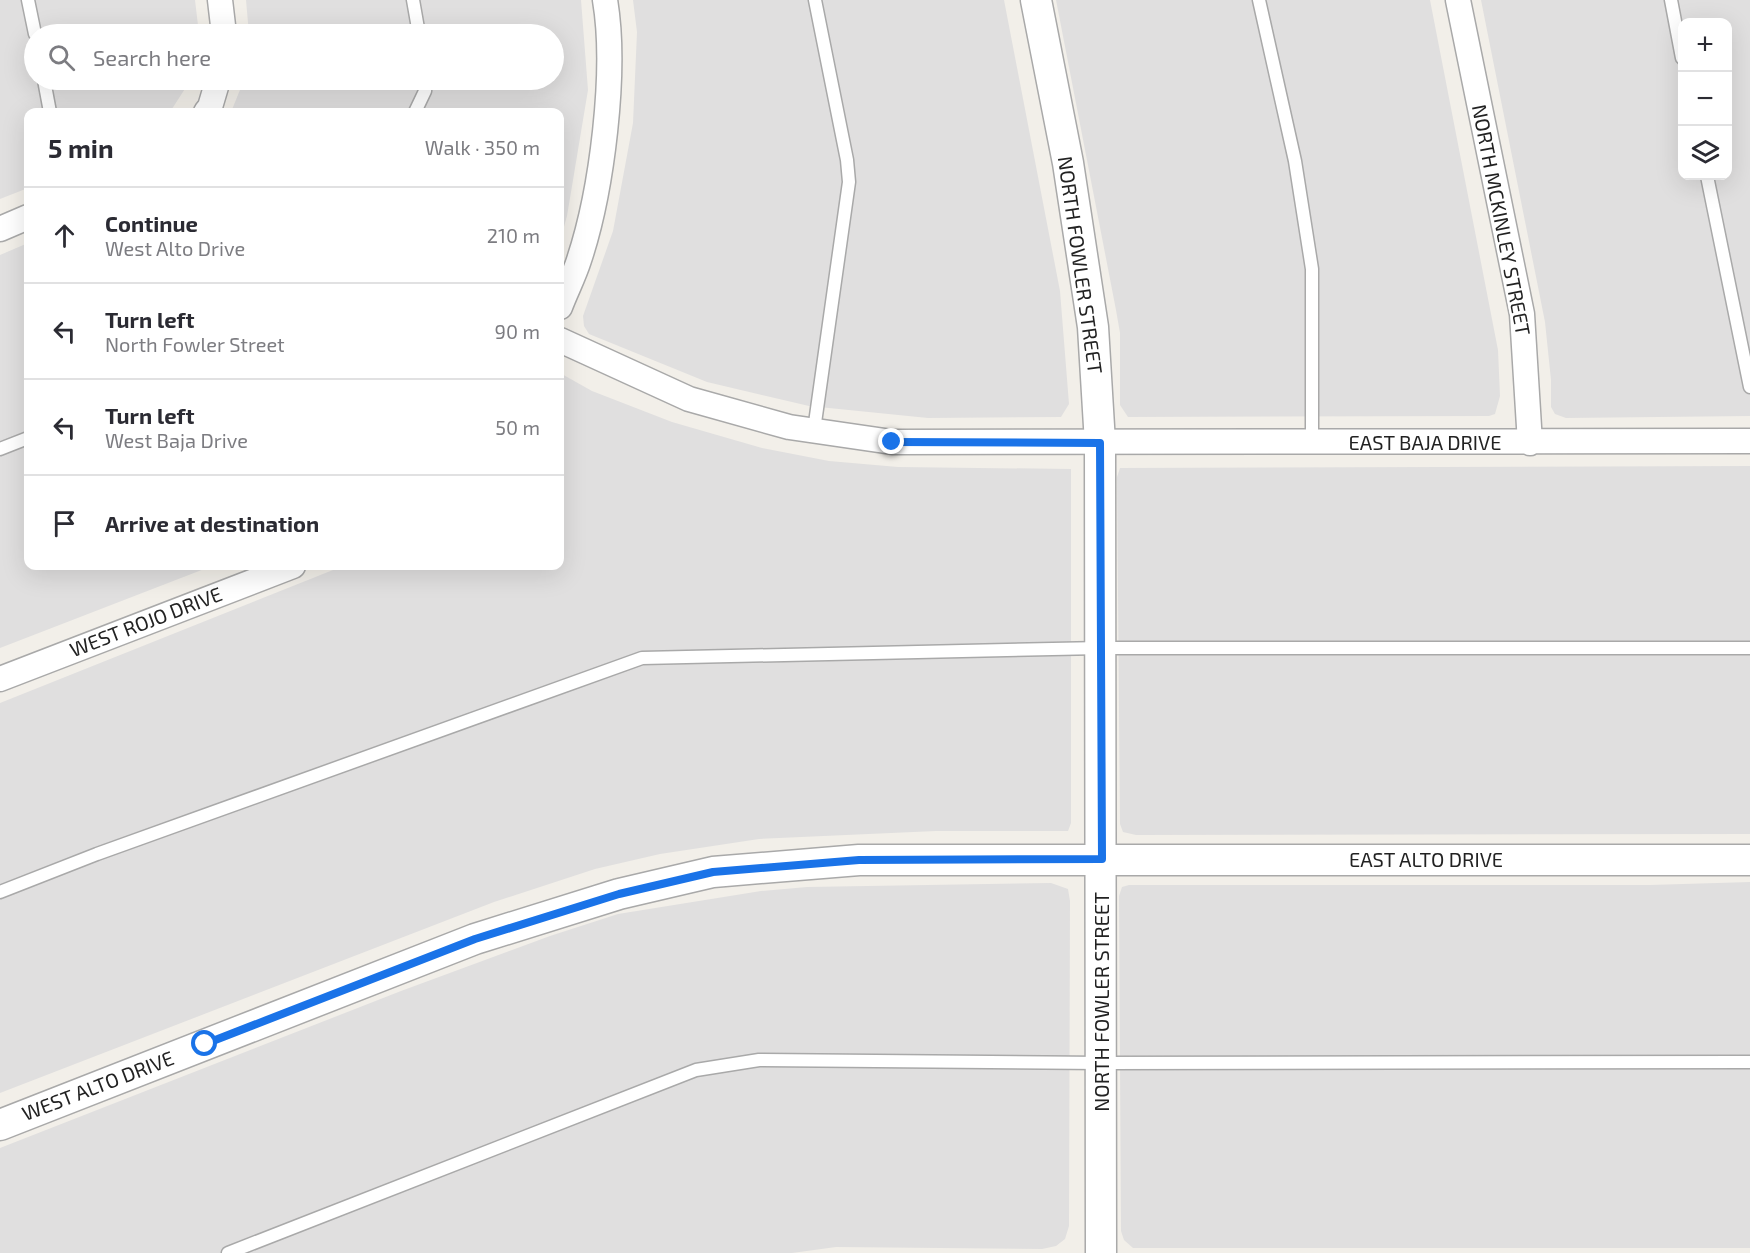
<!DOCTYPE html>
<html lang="en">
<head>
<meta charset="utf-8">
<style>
	:root { --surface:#fff; --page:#f7f7f7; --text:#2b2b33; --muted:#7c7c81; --line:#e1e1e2 }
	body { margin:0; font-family:"Exo 2",sans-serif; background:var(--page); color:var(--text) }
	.controls { position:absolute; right:18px; top:18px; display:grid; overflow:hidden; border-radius:12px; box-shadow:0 6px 24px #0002 }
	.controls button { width:54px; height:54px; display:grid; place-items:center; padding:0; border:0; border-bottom:2px solid var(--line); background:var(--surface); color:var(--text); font:30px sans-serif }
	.stop { position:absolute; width:18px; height:18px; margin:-14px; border:4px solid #1a73e8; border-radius:50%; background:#fff }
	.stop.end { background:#1a73e8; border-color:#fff; box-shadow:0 2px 6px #0008 }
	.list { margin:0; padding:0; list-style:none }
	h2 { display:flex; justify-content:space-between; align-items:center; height:78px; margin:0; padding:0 24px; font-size:26px }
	h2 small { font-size:20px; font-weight:400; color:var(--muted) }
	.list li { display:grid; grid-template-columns:39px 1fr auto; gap:18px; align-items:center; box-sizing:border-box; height:96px; padding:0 24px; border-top:2px solid var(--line) }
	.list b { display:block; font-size:22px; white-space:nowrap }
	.list p { margin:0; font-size:20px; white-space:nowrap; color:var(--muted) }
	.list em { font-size:20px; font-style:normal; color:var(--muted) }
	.icon { flex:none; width:33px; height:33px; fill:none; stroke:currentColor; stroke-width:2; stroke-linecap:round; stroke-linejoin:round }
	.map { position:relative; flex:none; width:1750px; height:1253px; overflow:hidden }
	.search { position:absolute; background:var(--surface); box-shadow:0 6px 24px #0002; left:24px; top:24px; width:540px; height:66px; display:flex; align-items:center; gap:15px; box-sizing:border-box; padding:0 21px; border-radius:33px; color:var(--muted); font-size:22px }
	.panel { position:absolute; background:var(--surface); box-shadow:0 6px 24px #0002; left:24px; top:108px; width:540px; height:462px; border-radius:12px }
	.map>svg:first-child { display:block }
</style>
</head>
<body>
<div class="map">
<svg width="1750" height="1253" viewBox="0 0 1750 1253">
	<rect width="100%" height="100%" fill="#f2efe9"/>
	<path fill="#e0dfdf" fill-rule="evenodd" d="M0,0h195l4,34h-165v46l156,1 -20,31h-142v76l-28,11z
		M246,0h335l7,90 -21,126 -7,25v-129h-329l13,-32h310v-46h-305z
		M633,0h371l56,291 9,113 -8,13 -133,1 -119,-12 -102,-24 -118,-48 -5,-8 -1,-10 30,-85 20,-108 4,-91z
		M1056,0h374l68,350 2,46 -5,18 -6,2 -361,1 -8,-12v-72l-4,-23z
		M1481,0h269v416l-184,2 -11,-4 -4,-7v-27l-6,-58zM1682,22h46v154h-46z
		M28,243v323h184l-212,82v-393z
		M560,373l32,18 80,31 90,26 67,13 69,6 173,2v354l-3,8h-132l-177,8 -99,15 -65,15 -101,33 -494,191v-390l343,-137h217z
		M1750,466v368l-614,1 -13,-3 -3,-8 -3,-347 3,-9z
		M1750,882v366h-617l-9,-8 -3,-9 -2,-335 3,-9 7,-2h521z
		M1051,883l17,6 2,12 -1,325 -4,13 -9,7 -14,3 -206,-2 -44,6h-792v-105l401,-157 149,-55 68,-22 143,-23 46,-4z"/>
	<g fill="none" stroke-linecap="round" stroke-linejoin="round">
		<defs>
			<path id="service" d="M28,0l7,34
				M413,0l6,34
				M1259,0l36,161 17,108v174
				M1671,0l11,58
				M44,80l6,32
				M415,112l10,-21 1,-11
				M1707,176l43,211
				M814,430l35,-248 -2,-22 -32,-160
				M0,449l28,-11
				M0,892l97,-38 545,-196 459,-10h649
				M228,1253l468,-183 63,-10 342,3 649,-1"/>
			<path id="minor" d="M220,0l4,34
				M1458,0l64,314 8,129
				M206,112l4,-5 8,-27
				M0,229l28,-12
				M560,307c6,-16 14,-31 19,-47 23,-69 38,-189 26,-260
				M560,340l129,59 100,28 103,15 858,-1
				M0,679l293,-113"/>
			<path id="tertiary" d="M1036,0l32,163 25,164 7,116 1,810
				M0,1125l475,-186 144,-45 94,-22 146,-12h891"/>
		</defs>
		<use href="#service" stroke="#a9a9a9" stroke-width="15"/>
		<use href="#minor" stroke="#a9a9a9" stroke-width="27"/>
		<use href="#tertiary" stroke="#a9a9a9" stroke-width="33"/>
		<use href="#service" stroke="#fff" stroke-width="12"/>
		<use href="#minor" stroke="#fff" stroke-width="24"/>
		<use href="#tertiary" stroke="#fff" stroke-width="30"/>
	</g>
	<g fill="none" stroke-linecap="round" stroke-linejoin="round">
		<path stroke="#1a73e8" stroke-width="8" d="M205,1044l270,-105 144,-45 94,-22 146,-12 243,-1 -2,-416 -208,-1"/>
	</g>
	<g text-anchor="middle" stroke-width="4.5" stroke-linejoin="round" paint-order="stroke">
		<g font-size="20" fill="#222" stroke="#fff">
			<text transform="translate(1501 220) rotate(79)" y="7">NORTH MCKINLEY STREET</text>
			<text transform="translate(1080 265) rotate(82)" y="7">NORTH FOWLER STREET</text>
			<text x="1425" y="450">EAST BAJA DRIVE</text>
			<text transform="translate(146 622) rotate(-21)" y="7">WEST ROJO DRIVE</text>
			<text x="1426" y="867">EAST ALTO DRIVE</text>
			<text transform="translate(1102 1002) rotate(-90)" y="7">NORTH FOWLER STREET</text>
			<text transform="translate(98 1086) rotate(-21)" y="7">WEST ALTO DRIVE</text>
		</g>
	</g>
</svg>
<div class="controls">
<button>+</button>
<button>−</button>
<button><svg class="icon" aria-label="layers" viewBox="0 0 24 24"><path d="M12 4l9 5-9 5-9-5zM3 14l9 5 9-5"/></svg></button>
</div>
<div class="stop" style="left:205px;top:1044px"></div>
<div class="stop end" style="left:892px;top:442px"></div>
<div class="search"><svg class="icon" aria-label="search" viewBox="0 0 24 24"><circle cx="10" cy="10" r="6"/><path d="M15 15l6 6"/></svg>Search here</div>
<section class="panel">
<h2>5 min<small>Walk · 350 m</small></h2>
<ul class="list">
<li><svg class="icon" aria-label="ahead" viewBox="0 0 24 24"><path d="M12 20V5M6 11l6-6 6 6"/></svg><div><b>Continue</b><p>West Alto Drive</p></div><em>210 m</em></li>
<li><svg class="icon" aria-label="left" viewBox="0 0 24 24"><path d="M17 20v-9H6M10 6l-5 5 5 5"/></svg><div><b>Turn left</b><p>North Fowler Street</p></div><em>90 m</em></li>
<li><svg class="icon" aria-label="left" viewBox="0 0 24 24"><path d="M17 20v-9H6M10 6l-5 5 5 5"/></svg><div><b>Turn left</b><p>West Baja Drive</p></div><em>50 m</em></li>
<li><svg class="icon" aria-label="arrive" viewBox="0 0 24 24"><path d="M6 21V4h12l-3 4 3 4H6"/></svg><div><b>Arrive at destination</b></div></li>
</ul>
</section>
</div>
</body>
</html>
